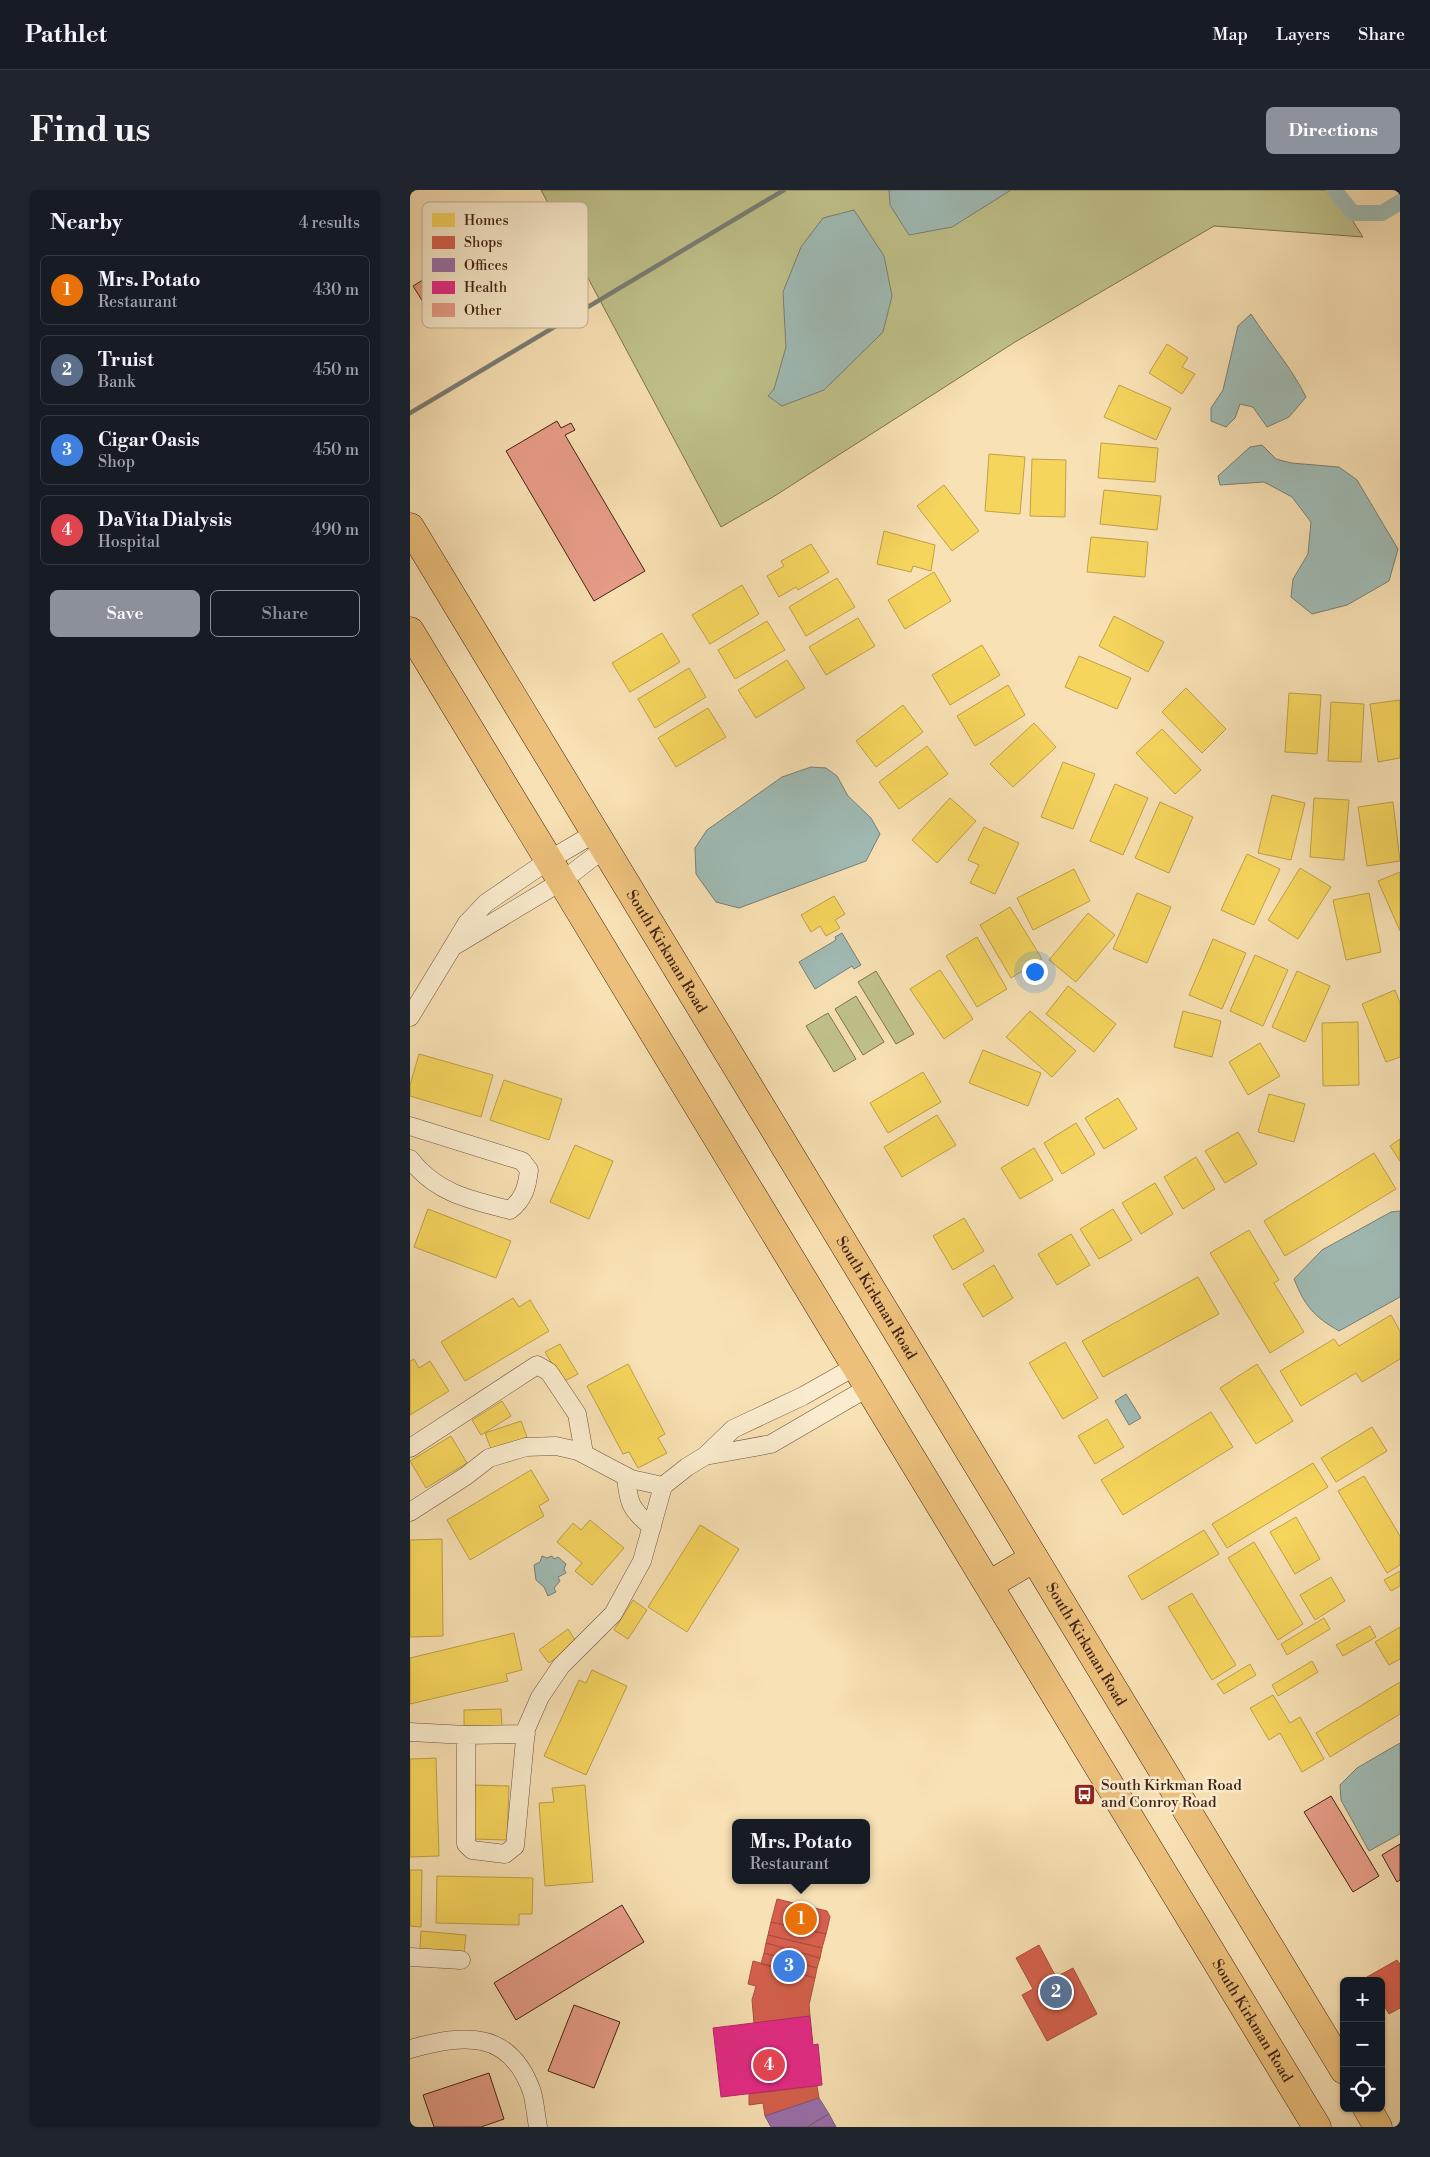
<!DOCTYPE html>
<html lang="en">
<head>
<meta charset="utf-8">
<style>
	:root { --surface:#171b24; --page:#20242c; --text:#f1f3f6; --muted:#9ea1a6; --line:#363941; --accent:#8c9099 }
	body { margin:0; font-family:"Libre Bodoni",serif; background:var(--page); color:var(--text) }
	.controls { position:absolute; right:15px; bottom:15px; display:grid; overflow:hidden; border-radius:8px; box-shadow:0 1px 4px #0004 }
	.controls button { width:45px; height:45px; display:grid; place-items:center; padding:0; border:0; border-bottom:1px solid var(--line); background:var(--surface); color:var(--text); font:25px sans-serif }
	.you { position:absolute; left:624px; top:781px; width:18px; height:18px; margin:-12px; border:4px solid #fff; border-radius:50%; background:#1a73e8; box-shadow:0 0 0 8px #1a73e833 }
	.badge { display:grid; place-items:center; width:32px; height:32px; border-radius:50%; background:var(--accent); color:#fff; font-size:16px; font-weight:700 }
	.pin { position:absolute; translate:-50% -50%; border:2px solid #fff; box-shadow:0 1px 5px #0006 }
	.popup { position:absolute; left:322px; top:1629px; width:138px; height:65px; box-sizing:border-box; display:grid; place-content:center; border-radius:8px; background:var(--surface); filter:drop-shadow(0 1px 4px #0005); font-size:16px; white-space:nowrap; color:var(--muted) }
	.popup b { font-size:19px; color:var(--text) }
	.popup::after { content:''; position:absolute; left:50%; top:100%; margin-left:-10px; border:10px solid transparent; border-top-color:var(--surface) }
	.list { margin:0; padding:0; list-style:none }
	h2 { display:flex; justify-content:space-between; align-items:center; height:65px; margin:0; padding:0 20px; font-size:21px }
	h2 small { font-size:16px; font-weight:400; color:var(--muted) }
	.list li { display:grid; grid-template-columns:32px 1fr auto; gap:15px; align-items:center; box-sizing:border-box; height:70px; margin:0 10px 10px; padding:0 10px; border:1px solid var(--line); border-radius:8px }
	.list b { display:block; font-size:19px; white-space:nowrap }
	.list p { margin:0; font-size:16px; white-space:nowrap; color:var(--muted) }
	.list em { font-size:16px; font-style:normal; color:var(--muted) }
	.actions { display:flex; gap:10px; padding:15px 20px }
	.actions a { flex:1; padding:11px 0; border:1px solid var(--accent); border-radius:8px; text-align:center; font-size:18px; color:var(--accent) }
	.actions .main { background:var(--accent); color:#fff }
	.icon { flex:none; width:28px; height:28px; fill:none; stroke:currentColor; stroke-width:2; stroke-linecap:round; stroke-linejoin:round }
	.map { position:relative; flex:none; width:990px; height:1937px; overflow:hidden; border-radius:8px }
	header { display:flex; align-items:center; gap:30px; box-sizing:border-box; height:70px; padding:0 25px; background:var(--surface); border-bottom:1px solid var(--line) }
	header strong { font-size:24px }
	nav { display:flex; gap:28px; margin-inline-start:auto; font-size:18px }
	.intro { display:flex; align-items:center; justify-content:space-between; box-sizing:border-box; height:120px; padding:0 30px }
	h1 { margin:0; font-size:35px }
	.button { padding:12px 22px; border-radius:8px; background:var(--accent); color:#fff; font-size:18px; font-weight:700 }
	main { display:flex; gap:30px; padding:0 30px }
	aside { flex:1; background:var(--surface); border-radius:8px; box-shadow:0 1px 4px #0004 }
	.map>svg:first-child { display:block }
</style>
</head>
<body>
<header>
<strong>Pathlet</strong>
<nav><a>Map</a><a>Layers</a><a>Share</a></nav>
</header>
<div class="intro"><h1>Find us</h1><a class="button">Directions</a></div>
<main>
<aside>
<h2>Nearby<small>4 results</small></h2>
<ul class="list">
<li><span class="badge" style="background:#e8710a">1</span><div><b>Mrs. Potato</b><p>Restaurant</p></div><em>430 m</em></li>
<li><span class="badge" style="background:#5c6f8a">2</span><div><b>Truist</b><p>Bank</p></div><em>450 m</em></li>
<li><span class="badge" style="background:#3f7fe0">3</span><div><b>Cigar Oasis</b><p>Shop</p></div><em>450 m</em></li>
<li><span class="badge" style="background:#e0444e">4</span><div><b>DaVita Dialysis</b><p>Hospital</p></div><em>490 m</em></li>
</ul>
<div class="actions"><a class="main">Save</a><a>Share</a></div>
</aside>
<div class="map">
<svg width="990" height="1937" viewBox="0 0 990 1937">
	<rect width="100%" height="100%" fill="#f8e1b4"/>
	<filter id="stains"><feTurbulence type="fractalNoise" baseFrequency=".004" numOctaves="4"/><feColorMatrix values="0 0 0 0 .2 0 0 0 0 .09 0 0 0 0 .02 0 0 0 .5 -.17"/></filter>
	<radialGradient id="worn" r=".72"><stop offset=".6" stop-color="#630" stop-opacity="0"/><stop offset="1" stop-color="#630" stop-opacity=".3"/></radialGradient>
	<path fill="#c0c28b" stroke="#817251" d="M131,0h792l30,47 -149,-11 -199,116 -242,155 -52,30z
		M466,781l38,63 -18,10 -38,-62z
		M446,806l28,46 -21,13 -28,-46z
		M418,823l28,46 -22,13 -28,-46z"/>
	<path fill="#a0bcb6" stroke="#7a7f76" d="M479,0h122l-59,37 -43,8 -19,-30z
		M444,20l30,46 8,40 -9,36 -59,58 -42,16 -14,-10 6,-7 12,-42 -3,-55 18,-45 22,-29z
		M841,124c18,28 40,53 55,83l-17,20 -22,10 -14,-20 -13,-3 -5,14 -9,9 -15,-6v-13l12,-18 15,-64z
		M852,255l14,14 15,4 48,4 18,13 41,69 -9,32 -42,24 -35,9 -21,-17 2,-18 15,-25 3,-32 -19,-25 -28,-15 -44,3 -2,-9 32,-29z
		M401,577l15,1 11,8 11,20 23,22 9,16 -14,27 -127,47 -23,-6 -20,-28 -1,-26 12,-18 75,-53z
		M432,743l19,32 -7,4 -2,-3 -37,23 -16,-27 37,-22 -1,-3z
		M990,1021v86l-61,34c-26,-15 -34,-25 -45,-52l28,-29 69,-38z
		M716,1204l15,24 -12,7 -14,-24z
		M132,1366l5,2 5,-2 2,3 4,-2 8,7 -2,5 2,4 -8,4 2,4 -6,7 2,4 -8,4 -4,-9 -8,-7 -2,-15 6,-3z
		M990,1553v91l-31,17 -28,-51 -1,-15 17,-17z"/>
	<path fill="#f6d55c" stroke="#c0a047" d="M757,154l21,14 -6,9 13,7 -13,20 -33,-21z
		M709,195l52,23 -15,32 -52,-23z
		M691,253l57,5 -3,34 -57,-4z
		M579,264l36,3 -5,57 -35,-3z
		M622,269l34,1 -1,57 -35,-1z
		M534,295l35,46 -27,20 -35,-45z
		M694,300l57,6 -4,34 -57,-6z
		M474,341l51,14 -4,26 -18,-5 -2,6 -34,-8z
		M681,347l57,5 -3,35 -58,-5z
		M401,354l18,28 -31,18 -2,-3 -17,10 -12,-21 17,-10 -3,-5z
		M524,382l17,29 -46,28 -17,-29z
		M427,388l18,29 -49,29 -17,-29z
		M332,395l17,29 -49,30 -18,-29z
		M704,426l50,26 -16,30 -49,-26z
		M448,428l17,28 -49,29 -17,-28z
		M357,431l18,29 -50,29 -17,-29z
		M252,443l18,29 -50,30 -18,-29z
		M572,455l18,30 -50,30 -18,-30z
		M669,466l52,22 -14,31 -52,-22z
		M377,470l18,28 -49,30 -18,-28z
		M279,478l17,29 -51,31 -17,-29z
		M598,495l17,30 -50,31 -18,-30z
		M776,498l40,41 -24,24 -40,-41z
		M879,503l32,2 -4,59 -32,-2z
		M990,510v58l-22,4 -8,-58z
		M921,512l33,2 -3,58 -33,-1z
		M493,515l20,27 -47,35 -20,-26z
		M298,518l18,29 -50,30 -18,-29z
		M624,533l22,24 -43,40 -23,-23z
		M752,539l39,41 -26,24 -39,-41z
		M517,556l21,28 -49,35 -20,-27z
		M653,572l32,12 -22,55 -32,-12z
		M705,594l33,14 -25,57 -33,-14z
		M862,605l33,8 -14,57 -33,-7z
		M540,608l26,23 -39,42 -25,-23z
		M904,608l35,2 -5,60 -34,-3z
		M750,612l33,15 -24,56 -34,-15z
		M983,612l7,59 -33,5 -9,-59z
		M574,637l35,16 -24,51 -25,-11 9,-18 -11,-5z
		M837,664l33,15 -26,56 -33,-15z
		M890,678l31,19 -33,52 -30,-19z
		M664,679l16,32 -57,29 -16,-32z
		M990,682v59l-22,-50z
		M727,703l34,14 -24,56 -34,-14z
		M959,703l12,59 -35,8 -13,-60z
		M424,706l11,18 -10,6 5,8 -14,8 -6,-10 -9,6 -10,-17z
		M600,717l32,52 -31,19 -31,-53z
		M678,723l27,22 -39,47 -27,-22z
		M567,747l30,52 -30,18 -31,-51z
		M803,749l33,14 -24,56 -33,-14z
		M845,765l33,15 -25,56 -33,-15z
		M530,780l33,49 -29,20 -34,-50z
		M887,781l33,15 -25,56 -33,-15z
		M658,796l48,38 -22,28 -48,-38z
		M985,800l5,13v54l-14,5 -24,-58z
		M620,821l46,40 -24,26 -46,-40z
		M773,821l38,10 -9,36 -38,-10z
		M948,832l1,63 -36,1 -1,-63z
		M850,853l20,33 -32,19 -19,-33z
		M573,860l58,23 -13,33 -59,-23z
		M9,864l74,21 -12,42 -71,-21v-11z
		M513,882l18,30 -53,31 -18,-30z
		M94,890l58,19 -13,41 -59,-20z
		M859,904l36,10 -11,38 -36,-10z
		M708,908l19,31 -33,20 -19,-31z
		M527,925l19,30 -54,32 -18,-30z
		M666,933l19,31 -33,20 -18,-31z
		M828,942l19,32 -32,19 -20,-32z
		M990,949v22l-10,-15z
		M165,955l38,16 -24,58 -39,-17z
		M624,958l19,32 -33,19 -19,-31z
		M964,963l22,36 -111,67 -21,-35z
		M786,967l19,32 -32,20 -19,-32z
		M745,993l18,31 -32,20 -19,-31z
		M18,1019l83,32 -15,37 -82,-31z
		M703,1019l19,31 -33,19 -19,-30z
		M554,1028l20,33 -31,19 -20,-34z
		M839,1040l30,50 -5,3 30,49 -34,21 -60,-100z
		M661,1044l19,31 -33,20 -19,-31z
		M584,1075l19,33 -30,19 -20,-33z
		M788,1087l21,37 -116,63 -21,-36z
		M103,1108l6,9 11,-7 19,31 -84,50 -24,-39z
		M981,1125l9,16v28l-38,23 -6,-9 -55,33 -21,-35 54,-32 5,7z
		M655,1152l33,56 -35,21 -34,-56z
		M150,1154l18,30 -15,8 -18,-30z
		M4,1169l5,9 11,-7 19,30 -39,24v-54z
		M218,1174l37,70 -7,4 9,15 -29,15 -9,-16 -6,2 -36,-68z
		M847,1174l36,57 -37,23 -36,-56z
		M92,1211l9,15 -30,19 -9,-15z
		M801,1222l22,35 -110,68 -22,-35z
		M697,1229l17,28 -29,17 -17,-28z
		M111,1231l6,16 -36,12 -6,-16z
		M962,1237l15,24 -51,31 -15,-24z
		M41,1246l16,27 -41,25 -16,-27z
		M903,1273l15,24 -101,61 -15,-24z
		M121,1280l18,30 -10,6 5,10 -74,44 -23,-40z
		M954,1286l36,60v29l-13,8 -49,-82z
		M886,1327l24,42 -25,15 -25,-42z
		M180,1330l34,28 -32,37 -17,-14 7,-8 -25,-21 16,-19 8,7z
		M290,1335l39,24 -52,83 -39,-25z
		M794,1340l15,24 -77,46 -14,-24z
		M32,1349l1,97 -33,1v-97z
		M844,1352l49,82 -25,16 -50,-82z
		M990,1381v15l-9,5 -7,-11z
		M921,1387l14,24 -30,19 -15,-25z
		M782,1403l44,72 -24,15 -44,-73z
		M223,1410l14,10 -19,29 -14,-9z
		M914,1428l6,11 -43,26 -6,-11z
		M960,1436l6,11 -33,19 -7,-11z
		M990,1437v32l-11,6 -14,-23z
		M158,1439l9,14 -28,20 -10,-13z
		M104,1443l8,37 -16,4 2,7 -98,23v-46z
		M902,1471l6,11 -40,24 -6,-11z
		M840,1474l6,11 -32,19 -7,-10z
		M182,1480l35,16 -41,89 -42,-19 35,-76 7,3z
		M990,1492v32l-70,43 -14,-24z
		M863,1505l17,28 10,-6 24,42 -22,13 -22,-39 -11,7 -19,-32z
		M91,1519l1,17h-38v-16z
		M26,1568l3,98 -29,1v-98z
		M65,1595l34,1 -2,54 -34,-1z
		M175,1595l8,97 -48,4 -6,-83 15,-1 -2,-14z
		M0,1680h12l-1,57 -11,-1z
		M27,1686l96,2 -1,36h-13v11l-83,-2z
		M11,1741l45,4 -2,18 -44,-4z"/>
	<path fill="#d6604d" stroke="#aa4e3d" d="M367,1709l50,12 3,6 -4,17 -55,-12z
		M361,1732l55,12 -4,14 -54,-13z
		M358,1745l54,13 -2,10 -54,-15z
		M356,1753l54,15 -3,10 -53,-15z
		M629,1755l17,32 17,-9 24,46 -50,27 -25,-46 11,-6 -17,-31z
		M354,1763l53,15 -2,10 -54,-14z
		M987,1770l3,4v44l-11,6 -8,-14v-19h-12l-2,-4z
		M343,1771l62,17 -6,27 1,11 -56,7 -2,-23 4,-14 -8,-2z
		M407,1896l2,12 -54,18 -2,-13 -14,2v-11z"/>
	<path fill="#9970ab" stroke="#7f597f" d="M409,1908l10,16 -22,13h-36l-6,-11z
		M419,1924l7,13h-29z"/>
	<path fill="#e7298a" stroke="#b62768" d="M400,1826l3,29 5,-1 4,41 -101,12 -8,-69z"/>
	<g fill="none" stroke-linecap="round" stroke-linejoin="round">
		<path stroke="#7a7f76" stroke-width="4.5" d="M0,223l374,-223"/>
		<path stroke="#a0bcb6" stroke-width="16" d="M924,0l19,23h29l18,-11"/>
	</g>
	<path fill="#e99e8a" stroke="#422317" d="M91,42l15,24 -74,45 5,8 -14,9 -20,-32z
		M147,231l4,7 10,-5 4,7 -10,5 80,136 -51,30 -88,-150z
		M921,1606l48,80 -26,16 -49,-80z
		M990,1654v36l-3,2 -15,-27z
		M212,1715l22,37 -128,78 -22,-37z
		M164,1815l46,17 -26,66 -46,-17z
		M79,1883l15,46 -23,8h-47l-11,-32z"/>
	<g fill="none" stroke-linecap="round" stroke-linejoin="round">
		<defs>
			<path id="street" d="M44,756l108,-65 43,-33
				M0,827l57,-94 19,-20 63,-43 46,-27
				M0,936l112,35 7,9c-2,17 -5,29 -19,40 -40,-10 -74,-17 -100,-51
				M0,1258l127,-83 12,7 28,42 7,39
				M295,1266l66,-12 98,-57
				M216,1286c2,27 5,34 26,51
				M0,1322l56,-36 23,-18 37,-11 30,-1 22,5 53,28 32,7
				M0,1542l56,3 60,-1
				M56,1545v109l6,6 33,4 10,-8 11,-117 14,-32 21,-31 52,-52 29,-53 21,-75 24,-19 18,-11 28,-27 70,-33 53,-30
				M0,1767l51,3
				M0,1859c54,-15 100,-20 122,43 3,11 4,24 6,35"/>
			<g id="primary">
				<path id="s1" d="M0,337l934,1543"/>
				<path id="s2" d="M0,441l907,1496"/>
				<path d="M579,1395l45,-27"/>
				<path d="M957,1918l11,19"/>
			</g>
		</defs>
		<use href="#street" stroke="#70523e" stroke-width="19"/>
		<use href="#primary" stroke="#422317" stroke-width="29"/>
		<use href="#street" stroke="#faecce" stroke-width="18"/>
		<use href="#primary" stroke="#ecc07a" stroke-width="28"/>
	</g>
	<defs>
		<symbol id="bus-square" viewBox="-11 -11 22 22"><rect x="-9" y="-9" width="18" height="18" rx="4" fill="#8f2418" stroke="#faecce"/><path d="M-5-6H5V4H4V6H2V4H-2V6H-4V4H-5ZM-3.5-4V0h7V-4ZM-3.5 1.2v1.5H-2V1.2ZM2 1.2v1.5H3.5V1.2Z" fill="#fff"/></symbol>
	</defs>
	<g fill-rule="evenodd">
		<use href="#bus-square" x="662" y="1592" width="25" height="25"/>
	</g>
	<g text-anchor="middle" stroke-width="5" stroke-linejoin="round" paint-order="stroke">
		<g font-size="15" fill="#422317" stroke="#faecce">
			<text dy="5" stroke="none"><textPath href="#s1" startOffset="496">South Kirkman Road</textPath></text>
			<text dy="5" stroke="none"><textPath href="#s1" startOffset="901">South Kirkman Road</textPath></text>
			<text dy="5" stroke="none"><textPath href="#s1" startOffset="1306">South Kirkman Road</textPath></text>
			<text dy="5" stroke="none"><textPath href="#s2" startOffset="1625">South Kirkman Road</textPath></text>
		</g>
		<g font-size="15" fill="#422317" stroke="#faecce" text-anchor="start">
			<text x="691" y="1600">South Kirkman Road<tspan x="691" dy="17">and Conroy Road</tspan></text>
		</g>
	</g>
	<rect x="12" y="12" width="166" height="126" rx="8" fill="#faecce" stroke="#c3b097" stroke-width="1"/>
	<rect x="22" y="23" width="23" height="14" fill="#f6d55c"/>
	<rect x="22" y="46" width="23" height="13" fill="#d6604d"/>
	<rect x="22" y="68" width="23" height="14" fill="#9970ab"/>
	<rect x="22" y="91" width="23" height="13" fill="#e7298a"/>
	<rect x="22" y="113" width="23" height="14" fill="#e99e8a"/>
	<g font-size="14" fill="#422317">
		<text x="54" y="35">Homes</text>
		<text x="54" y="57">Shops</text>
		<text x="54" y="80">Offices</text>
		<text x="54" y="102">Health</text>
		<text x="54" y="125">Other</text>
	</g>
	<rect width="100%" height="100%" filter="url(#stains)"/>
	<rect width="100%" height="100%" fill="url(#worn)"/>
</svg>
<div class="controls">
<button>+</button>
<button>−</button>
<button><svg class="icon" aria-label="locate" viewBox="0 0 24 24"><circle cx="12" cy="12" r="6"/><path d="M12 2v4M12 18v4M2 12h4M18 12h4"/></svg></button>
</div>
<div class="you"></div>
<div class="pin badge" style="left:391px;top:1729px;background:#e8710a">1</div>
<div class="popup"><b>Mrs. Potato</b>Restaurant</div>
<div class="pin badge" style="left:646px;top:1802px;background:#5c6f8a">2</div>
<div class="pin badge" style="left:379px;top:1776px;background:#3f7fe0">3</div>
<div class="pin badge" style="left:359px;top:1875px;background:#e0444e">4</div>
</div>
</main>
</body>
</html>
